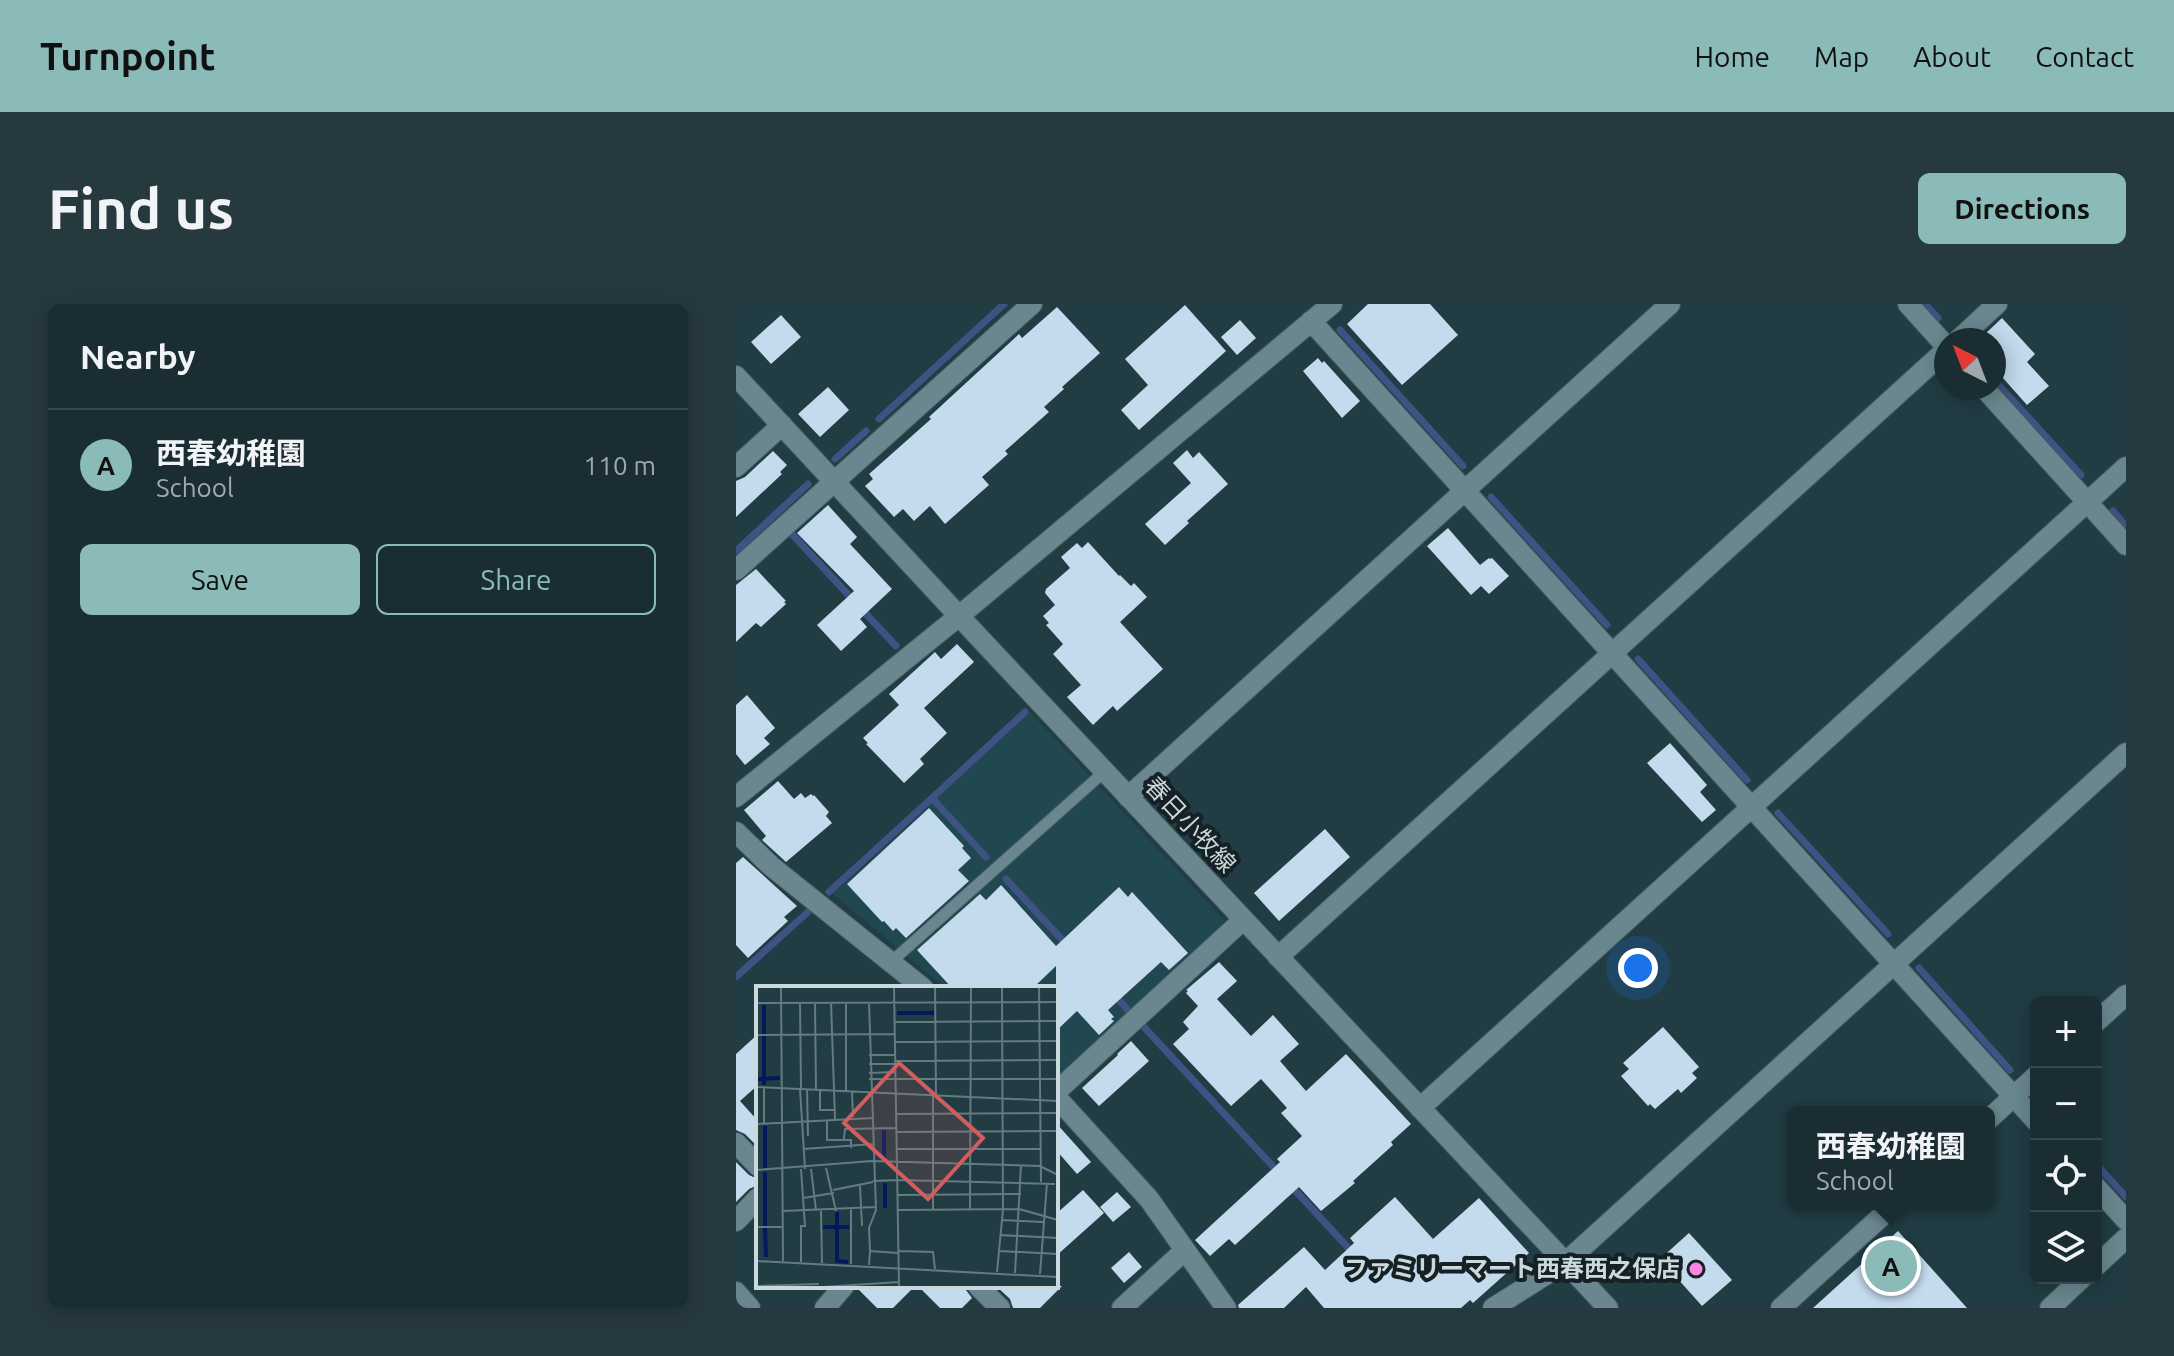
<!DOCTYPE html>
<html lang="en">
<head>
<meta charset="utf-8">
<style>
	:root { --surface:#192d32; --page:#26393e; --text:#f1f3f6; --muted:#9fa8ac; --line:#37494d; --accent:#8bbbb9 }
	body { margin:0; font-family:Ubuntu,"Noto Sans JP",sans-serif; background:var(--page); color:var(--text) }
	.controls { position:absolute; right:24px; bottom:24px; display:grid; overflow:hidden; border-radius:12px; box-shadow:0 4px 20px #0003 }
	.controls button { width:72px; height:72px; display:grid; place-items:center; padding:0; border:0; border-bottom:2px solid var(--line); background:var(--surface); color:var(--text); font:40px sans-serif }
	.compass { position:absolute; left:1198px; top:24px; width:72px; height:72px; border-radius:50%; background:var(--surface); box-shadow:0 4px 20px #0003; rotate:318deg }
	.you { position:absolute; left:902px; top:664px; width:28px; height:28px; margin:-20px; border:6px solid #fff; border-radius:50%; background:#1a73e8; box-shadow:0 0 0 12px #1a73e833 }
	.badge { display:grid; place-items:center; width:52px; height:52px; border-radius:50%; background:var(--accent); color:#111; font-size:26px; font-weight:700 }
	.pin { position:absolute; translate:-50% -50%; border:4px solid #fff; box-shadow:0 2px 8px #0006 }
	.popup { position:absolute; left:1051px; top:802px; width:208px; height:104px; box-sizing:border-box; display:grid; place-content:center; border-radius:12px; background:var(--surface); filter:drop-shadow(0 2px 6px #0005); font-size:26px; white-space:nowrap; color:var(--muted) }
	.popup b { font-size:30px; color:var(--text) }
	.popup::after { content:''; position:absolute; left:50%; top:100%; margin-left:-16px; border:16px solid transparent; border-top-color:var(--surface) }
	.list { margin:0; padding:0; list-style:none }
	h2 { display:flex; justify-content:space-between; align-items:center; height:104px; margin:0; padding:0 32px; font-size:34px }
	h2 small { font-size:26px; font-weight:400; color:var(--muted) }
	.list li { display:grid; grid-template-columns:52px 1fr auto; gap:24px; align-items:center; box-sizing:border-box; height:112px; padding:0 32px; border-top:2px solid var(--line) }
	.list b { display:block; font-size:30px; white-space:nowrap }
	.list p { margin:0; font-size:26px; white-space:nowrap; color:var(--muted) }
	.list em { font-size:26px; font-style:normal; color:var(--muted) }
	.actions { display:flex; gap:16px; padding:24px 32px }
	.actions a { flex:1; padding:18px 0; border:2px solid var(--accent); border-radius:12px; text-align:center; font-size:28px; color:var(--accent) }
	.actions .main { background:var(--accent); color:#111 }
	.icon { flex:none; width:44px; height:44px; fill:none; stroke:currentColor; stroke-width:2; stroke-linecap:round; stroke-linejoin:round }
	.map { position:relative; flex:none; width:1390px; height:1004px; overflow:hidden; border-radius:12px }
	header { display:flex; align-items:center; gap:48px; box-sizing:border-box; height:112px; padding:0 40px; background:var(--accent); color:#111 }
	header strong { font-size:38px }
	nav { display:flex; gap:44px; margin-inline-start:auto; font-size:28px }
	.intro { display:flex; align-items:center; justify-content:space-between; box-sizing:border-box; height:192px; padding:0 48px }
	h1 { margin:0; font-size:56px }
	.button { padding:20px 36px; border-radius:12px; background:var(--accent); color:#111; font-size:28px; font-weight:700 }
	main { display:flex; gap:48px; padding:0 48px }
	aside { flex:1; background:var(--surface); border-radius:12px; box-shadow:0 4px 20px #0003 }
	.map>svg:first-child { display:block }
</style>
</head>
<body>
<header>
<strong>Turnpoint</strong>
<nav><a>Home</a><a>Map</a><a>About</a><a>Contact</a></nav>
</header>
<div class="intro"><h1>Find us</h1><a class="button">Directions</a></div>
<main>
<aside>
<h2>Nearby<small></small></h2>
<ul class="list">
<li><span class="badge">A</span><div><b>西春幼稚園</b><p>School</p></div><em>110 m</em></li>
</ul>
<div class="actions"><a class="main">Save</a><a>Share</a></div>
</aside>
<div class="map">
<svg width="1390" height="1004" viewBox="0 0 1390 1004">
	<rect width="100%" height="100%" fill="#213c43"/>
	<path fill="#214750" d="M294,408l194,208 -1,7 -161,148 -6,2v-89h-111l-112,-94z"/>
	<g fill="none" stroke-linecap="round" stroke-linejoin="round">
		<path stroke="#3e5384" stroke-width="7" d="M1189,0l13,14
			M604,26l123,136
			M1258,76l87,95
			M143,115l125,-115
			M99,155l31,-28
			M755,193l116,128
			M1377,207l13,15
			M53,227l107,115
			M0,247l72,-67
			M902,355l109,121
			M1042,509l110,121
			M250,553l-54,-59 93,-86
			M270,575l61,66
			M93,588l103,-94
			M1183,664l91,102
			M0,673l72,-65
			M378,691l15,16
			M407,722l137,148
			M1360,860l30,33
			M555,882l62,67"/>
	</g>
	<path fill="#c3dbed" d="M632,0h62l28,31 -56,50 -55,-61z
		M449,1l41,46 -87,79 -18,-20 27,-25 -23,-26z
		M321,3l43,46 -38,34 2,2 -20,18 5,5 -44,39 3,3 -26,23 7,8 -44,39 -15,-18 -16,15 -11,-12 -9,8 -29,-31 8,-7 -4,-5 62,-55 -2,-2 90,-83 3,4z
		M45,11l20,22 -30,27 -20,-22z
		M1266,14l33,36 -8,8 22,24 -22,19 -33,-37v-28h-4l-5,-6z
		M504,16l16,18 -19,17 -16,-18z
		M582,54l4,5 2,-2 36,40 -18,17 -39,-47z
		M92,83l21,23 -29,27 -22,-23z
		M451,146l6,8 6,-6 29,32 -41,37 2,2 -24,22 -20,-21 46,-41 -18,-20z
		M37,147l14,14 -7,7 2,2 -46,43v-36l9,-4z
		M92,201l29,32 -7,7 42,45 -32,30 7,8 -26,24 -24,-26 37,-34 -57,-58z
		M712,224l32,37 9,-7 1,1 2,-1 17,18 -20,18 -8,-8 -10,9 -44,-49z
		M352,238l31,34 1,-1 11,11 3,-3 13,14 -27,25 43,47 -46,42 -4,-5 -20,19 -26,-28 14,-12 -28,-31 10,-10 -17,-19 3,-2 -6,-7 12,-11 -10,-12 1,-4 24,-21 -9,-11 16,-14 5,5z
		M20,265l30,32 -2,1 2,2 -25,23 -5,-4 -20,19v-57z
		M221,340l17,18 -50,46 23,25 -27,26 4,5 -20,19 -38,-39 2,-1 -5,-5 36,-33 -10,-11 46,-42 6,7z
		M11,391l28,33 -11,10 6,6 -25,21 -9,-11v-49z
		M934,439l37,42 -7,7 16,18 -14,12 -55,-59z
		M42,477l16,18 7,-6 4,5 6,-4 2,2 1,-1 15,17 -3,4 6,7 -46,39 -24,-22 4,-4 -22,-26z
		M193,504l35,38 -2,2 9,10 -13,12 11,11 -63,57 -10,-10 -3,3 -9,-10 -2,1 -35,-38z
		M589,525l25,28 -71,64 -25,-28z
		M7,553l54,49 -13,11 4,4 -40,37 -12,-13v-82z
		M265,581l55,61 63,-59 9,10 4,-5 56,61 -19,17 -8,-8 -53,48 6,7 -3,2 3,2 -15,14 -22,-24 -21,20v-65l-23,22h-81l-35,-38 63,-56 6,6z
		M483,658l18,19 -20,18 34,37 22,-21 26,29 -19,17 26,30 40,-37 65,70 -20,18 2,3 -40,36 2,2 -34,28 -22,-24 -64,58 -6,-6 -19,17 -15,-16 85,-78 -3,-3 25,-23 -21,-23 6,-5 -26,-29 -30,27 -58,-62 16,-15 -6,-7 15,-16 -12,-13 2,-2 -2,-1z
		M927,723l36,40 -7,6 5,5 -16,15 -3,-4 -23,20 -5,-5 -2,2 -27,-30 8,-7 -6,-6z
		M22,730v51l-18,16 18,20v26l-13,-13 -9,-4v-76z
		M395,737l18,20 -50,45 -17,-18 36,-33 -1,-1z
		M320,819l35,39 -14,12 -21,-24z
		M0,858l13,13 9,4v6l-9,4 -13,13z
		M347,886l21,23 -48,43v-42z
		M381,888l14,15 -18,15 -13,-15z
		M659,893l38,42 46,-41 50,55 -56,50 -3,-3 -9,8h-137l-18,-21 -22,21h-45l-1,-3 66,-58 21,23 29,-27 -4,-5z
		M1162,927l69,77h-154z
		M953,929l43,47 -30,26 -42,-47z
		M393,948l13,15 -18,16 -13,-15z
		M121,982h58l-22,22h-16l-20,-20z
		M182,982h47l1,4 6,8 -10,10h-22z
		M260,982h66l-22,22h-27l-3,-9z"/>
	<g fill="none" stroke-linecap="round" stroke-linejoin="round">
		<defs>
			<path id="lane" d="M155,658l213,-190"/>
			<path id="street" d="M1172,0l38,42
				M575,17l725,800
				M1222,36l39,-36
				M1248,84l142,157
				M0,163l46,-42
				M0,266l296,-266
				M392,493l542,-493
				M0,528l35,34 152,122
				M542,653l668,-607
				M1360,718l30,-27
				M320,788l187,-172
				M320,793l93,102 77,109
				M684,804l706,-641
				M1253,815l47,-43
				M0,839l22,23
				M1360,883l30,33
				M0,917l22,-23
				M1360,962l30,-28
				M242,982l22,22
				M0,988l14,16
				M89,1004l19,-22
				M386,1004l62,-57
				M757,1004l73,-46 560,-509
				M1045,1004l114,-104
				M1314,1004l32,-30"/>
			<path id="secondary" d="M0,72l223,240 649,692
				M0,493l223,-181 373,-312"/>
		</defs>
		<use href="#lane" stroke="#425a5f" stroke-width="13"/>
		<use href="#street" stroke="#425a5f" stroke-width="22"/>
		<use href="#secondary" stroke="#425a5f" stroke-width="22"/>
		<use href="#lane" stroke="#6a878f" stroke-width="11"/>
		<use href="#street" stroke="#6a878f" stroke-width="20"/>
		<use href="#secondary" stroke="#6a878f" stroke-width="20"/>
	</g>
	<circle fill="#fd86e1" stroke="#152124" stroke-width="3" cx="960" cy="965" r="8"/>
	<g text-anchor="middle" stroke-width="8" stroke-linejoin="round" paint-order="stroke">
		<g font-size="24" fill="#cad9dd" stroke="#152124">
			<text transform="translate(454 521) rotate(47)" y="8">春日小牧線</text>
		</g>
		<g font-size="24" font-weight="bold" fill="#cad9dd" stroke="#152124" text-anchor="end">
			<text x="944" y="973">ファミリーマート西春西之保店</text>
		</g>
	</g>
	<g transform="translate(20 682)">
		<rect width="302" height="302" fill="#213c43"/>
		<path fill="none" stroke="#02195e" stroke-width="4" d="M8,19v29M141,27h37M8,50v49M0,93l24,-1M9,140v42M128,144v29M9,186v54M129,197v25M81,226v49l11,1M67,241h26M9,242l1,29"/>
		<path fill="none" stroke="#657b81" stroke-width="2" d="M25,1l2,274M138,1l5,300M179,1l1,108M283,1l2,195M75,16l4,117M113,16l7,208 -7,18 1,23M0,17l302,-1M44,17l1,85M59,17l1,87M138,36l164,-1M0,49l138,-1M138,56l164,-1M113,69h26M139,75l163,-1M113,78h26M113,87l26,-1M113,93h189M0,101l302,14M8,101v37M44,103l5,80M51,103l1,47M64,104v20h14M90,105v-89M96,105l1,26M177,109v114M139,128l163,-1M71,134v20h24v8M0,138l117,-6M140,146l162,-1M88,153l1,-10 51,-1M47,163l71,-5M140,163h145M70,182l10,43M45,183l4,57h-4v36M55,183l5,41M0,184l116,-9 168,5 18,9M141,194l158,4M117,195l24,-1M104,200l2,40M77,204l40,-8M141,209l124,-1M47,212l31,-5M95,223v55M214,223l1,-222M142,224l121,-1 39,11M27,225l92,-4M65,225l1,52M246,234l41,2M0,241h27M244,249l58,3M142,265l35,1 2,17M243,265l59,3M0,275l302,16M113,279l1,-14 28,2M241,286l6,-63 -1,-222M259,287l6,-108M284,288l7,-91M0,300l63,-2M67,301l76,-5"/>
		<path fill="#d25d5e" fill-opacity="0.15" stroke="#d25d5e" stroke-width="4" d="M143,77l84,75 -55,61 -84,-76z"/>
		<rect width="302" height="302" fill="none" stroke="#cad9dd" stroke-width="4"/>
	</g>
</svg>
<div class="controls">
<button>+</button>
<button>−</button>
<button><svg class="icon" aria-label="locate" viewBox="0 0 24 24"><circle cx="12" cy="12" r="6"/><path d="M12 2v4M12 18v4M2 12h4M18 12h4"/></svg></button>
<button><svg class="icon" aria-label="layers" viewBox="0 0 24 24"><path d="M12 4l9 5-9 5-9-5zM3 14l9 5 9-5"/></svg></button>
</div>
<svg class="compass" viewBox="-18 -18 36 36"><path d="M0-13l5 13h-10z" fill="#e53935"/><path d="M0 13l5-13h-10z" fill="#9fa8ac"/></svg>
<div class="you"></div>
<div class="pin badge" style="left:1155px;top:962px">A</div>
<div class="popup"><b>西春幼稚園</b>School</div>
</div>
</main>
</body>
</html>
